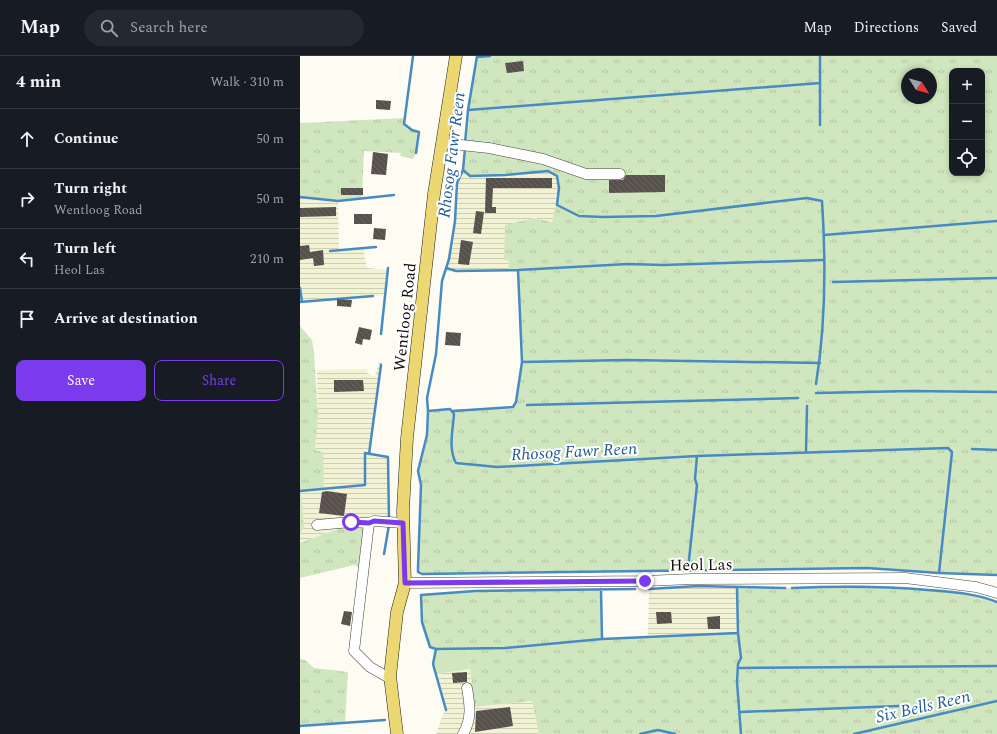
<!DOCTYPE html>
<html lang="en">
<head>
<meta charset="utf-8">
<style>
	:root { --surface:#171b24; --page:#242831; --text:#f1f3f6; --muted:#9ea1a6; --line:#363941; --accent:#7c3aed }
	body { margin:0; font-family:Spectral,serif; background:var(--page); color:var(--text) }
	.controls { position:absolute; right:12px; top:12px; display:grid; overflow:hidden; border-radius:8px; box-shadow:0 2px 6px #0003 }
	.controls button { width:36px; height:36px; display:grid; place-items:center; padding:0; border:0; border-bottom:1px solid var(--line); background:var(--surface); color:var(--text); font:20px sans-serif }
	.compass { position:absolute; left:601px; top:12px; width:36px; height:36px; border-radius:50%; background:var(--surface); box-shadow:0 2px 6px #0003; rotate:127deg }
	.stop { position:absolute; width:12px; height:12px; margin:-9px; border:3px solid #7c3aed; border-radius:50%; background:#fff }
	.stop.end { background:#7c3aed; border-color:#fff; box-shadow:0 1px 4px #0008 }
	.list { margin:0; padding:0; list-style:none }
	h2 { display:flex; justify-content:space-between; align-items:center; height:52px; margin:0; padding:0 16px; font-size:17px }
	h2 small { font-size:13px; font-weight:400; color:var(--muted) }
	.list li { display:grid; grid-template-columns:26px 1fr auto; gap:12px; align-items:center; box-sizing:border-box; height:60px; padding:0 16px; border-top:1px solid var(--line) }
	.list b { display:block; font-size:15px; white-space:nowrap }
	.list p { margin:0; font-size:13px; white-space:nowrap; color:var(--muted) }
	.list em { font-size:13px; font-style:normal; color:var(--muted) }
	.actions { display:flex; gap:8px; padding:12px 16px }
	.actions a { flex:1; padding:9px 0; border:1px solid var(--accent); border-radius:8px; text-align:center; font-size:14px; color:var(--accent) }
	.actions .main { background:var(--accent); color:#fff }
	.icon { flex:none; width:22px; height:22px; fill:none; stroke:currentColor; stroke-width:2; stroke-linecap:round; stroke-linejoin:round }
	.map { position:relative; flex:none; width:697px; height:678px; overflow:hidden }
	header { display:flex; align-items:center; gap:24px; box-sizing:border-box; height:56px; padding:0 20px; background:var(--surface); border-bottom:1px solid var(--line) }
	header strong { font-size:19px }
	nav { display:flex; gap:22px; margin-inline-start:auto; font-size:14px }
	.search { width:280px; height:36px; background:var(--page); display:flex; align-items:center; gap:10px; box-sizing:border-box; padding:0 14px; border-radius:22px; color:var(--muted); font-size:15px }
	main { display:flex }
	aside { flex:1; background:var(--surface) }
	.map>svg:first-child { display:block }
</style>
</head>
<body>
<header>
<strong>Map</strong>
<div class="search"><svg class="icon" aria-label="search" viewBox="0 0 24 24"><circle cx="10" cy="10" r="6"/><path d="M15 15l6 6"/></svg>Search here</div>
<nav><a>Map</a><a>Directions</a><a>Saved</a></nav>
</header>
<main>
<aside>
<h2>4 min<small>Walk · 310 m</small></h2>
<ul class="list">
<li><svg class="icon" aria-label="ahead" viewBox="0 0 24 24"><path d="M12 20V5M6 11l6-6 6 6"/></svg><div><b>Continue</b></div><em>50 m</em></li>
<li><svg class="icon" aria-label="right" viewBox="0 0 24 24"><path d="M7 20v-9h11M14 6l5 5-5 5"/></svg><div><b>Turn right</b><p>Wentloog Road</p></div><em>50 m</em></li>
<li><svg class="icon" aria-label="left" viewBox="0 0 24 24"><path d="M17 20v-9H6M10 6l-5 5 5 5"/></svg><div><b>Turn left</b><p>Heol Las</p></div><em>210 m</em></li>
<li><svg class="icon" aria-label="arrive" viewBox="0 0 24 24"><path d="M6 21V4h12l-3 4 3 4H6"/></svg><div><b>Arrive at destination</b></div></li>
</ul>
<div class="actions"><a class="main">Save</a><a>Share</a></div>
</aside>
<div class="map">
<svg width="697" height="678" viewBox="0 0 697 678">
	<defs>
		<pattern id="farmland-rules" width="6" height="5" patternUnits="userSpaceOnUse"><rect width="6" height="5" fill="#f2f2d4"/><path d="M0 2.5h6" fill="none" stroke="#ceceb5"/></pattern>
		<pattern id="grass-tufts" width="24" height="20" patternUnits="userSpaceOnUse"><rect width="24" height="20" fill="#d0e6be"/><path d="M3 7l-1-3M5 7V3M7 7l1-3M15 17l-1-3M17 17v-4M19 17l1-3" fill="none" stroke="#b1c4a2"/></pattern>
		<pattern id="building-back-hatch" width="6" height="6" patternUnits="userSpaceOnUse"><rect width="6" height="6" fill="#57514c"/><path d="M-1 5l2 2M0 0l6 6M5-1l2 2" fill="none" stroke="#6a6561"/></pattern>
	</defs>
	<rect width="100%" height="100%" fill="#fefcf2"/>
	<path fill="url(#farmland-rules)" d="M163,114l7,6 35,-1 43,-4 9,5 2,12 -6,34 -19,-4 -30,42 5,1 -1,9 -52,1 -10,-3 9,-47 2,-38z
		M0,141l38,4 1,49 25,-2 1,12 3,8 20,2 -3,25 -83,7 -2,-14z
		M79,306l3,1 -13,91 19,3 2,62 -17,10 -38,1 -35,13v-8l4,-8 -3,-36 23,-2 -4,-37 -5,-2 3,-34 -1,-46 51,-1 -1,4 8,4z
		M398,530l39,1 1,46 -90,5 1,-49z
		M170,613l4,38 58,-6 7,33h-103l7,-20 3,-4 -3,-15 -7,-21z"/>
	<path fill="url(#grass-tufts)" fill-rule="evenodd" d="M177,0h520v519l-130,-7 -342,4 -99,3 -8,-3 3,-87 -3,-14 9,-36 1,-24 84,-4 4,-5 6,-40 -4,-92h-10l1,-9 -5,-1 1,-35 29,-7 18,4c4,-15 7,-30 5,-46l-9,-5 -43,4 -35,1 -7,-6 5,-60zM652,15h30v102h-30zM607,18h24v24h-24z
		M105,62l-1,6 8,6 7,2 -3,21 -3,6 -13,-3 1,-3 -37,-2 -2,47 -24,3 -38,-4v-74z
		M0,270l12,14 2,12 4,64 -3,34 8,2 1,37 -23,2 3,36 -4,8z
		M52,470h9l3,3 -3,39 -7,-3 -54,13v-35l35,-13z
		M560,529l103,7 34,10v132h-458l-7,-33 -58,6 -6,-59 -32,1 -6,-2 -8,-25 -1,-27 54,-4 126,-2 1,50 136,-6 -1,-46 55,1z
		M0,603l5,1 9,8 34,4 -3,51 -45,3z"/>
	<path fill="#d0e6be" d="M168,592l2,21 -34,5 -3,-10 3,-15z"/>
	<g fill="none" stroke-linecap="round" stroke-linejoin="round">
		<path stroke="#488ac2" stroke-width="2.5" d="M113,0l-9,68 8,6 7,2 -3,21
			M520,0v69
			M177,1l13,-1
			M168,54l352,-27
			M165,87l3,-33 9,-54
			M165,92l-2,22 -6,13 -2,38 -6,38 -7,22 -6,73 -9,44 1,13 22,-2 4,5c-1,15 -6,35 2,49l41,4 200,-11 251,-8 4,4 -13,121 58,2
			M163,114l7,6 35,-1 43,-4 9,5 2,12 -2,17 22,11 24,1 53,-1 151,-18 15,3c4,61 4,122 -6,183
			M0,141l38,4 56,-6
			M524,179l173,-14
			M30,195l46,-4
			M146,212l10,3 62,-1 110,-6 35,1 160,-5
			M533,226l164,-4
			M0,232l2,14
			M0,246l73,-6
			M81,278l7,-66
			M222,306l105,-2 193,3
			M516,337l96,-2 85,1
			M227,349l271,-7
			M128,355l-1,24 -9,36 3,14 -3,83v4l4,2 445,-6 72,5
			M153,355l60,-4 3,-5 6,-40 -4,-92
			M672,393l25,1
			M506,396l1,-46
			M69,398l12,-89
			M0,435l65,-6v-32l23,4 1,63
			M84,498l5,-29
			M388,513l9,-84 -2,-6 2,-23
			M437,531l1,46 3,25 -3,6 -1,18 4,52
			M492,532c46,-2 90,-2 136,2 24,2 46,3 69,12
			M301,533l1,50
			M349,533l49,-3 87,2
			M136,593l69,-1 97,-9 136,-6
			M438,612l259,-2
			M146,654l-13,-46 3,-15 -6,-2 -8,-25 -1,-27 54,-4 160,-2
			M440,656l159,-6
			M0,670l85,-6
			M340,678l18,-4 17,4
			M554,678l143,-33"/>
	</g>
	<path fill="url(#building-back-hatch)" d="M223,5l1,10 -17,2 -2,-10z
		M76,44l15,1 -1,9 -14,-1z
		M73,96l15,2 -2,21 -15,-1z
		M326,119h39v17l-56,1v-13h14z
		M186,122h66v10h-59l-1,19h4v6h-11z
		M41,132h22v7h-22z
		M36,151v9l-36,1v-9z
		M176,155l8,1 -3,22 -8,-1z
		M54,158h18v10h-18z
		M74,172l12,1 -1,11 -12,-1z
		M161,184l12,2 -4,23 -11,-1z
		M9,189l1,7 13,-2 1,15 -10,1 -1,-8 -13,2v-14z
		M37,243l15,1 -1,7 -14,-1z
		M59,271l13,3 -2,10 -7,-1 -1,6 -7,-2z
		M146,276l15,1 -1,13 -15,-1z
		M34,324h29l1,11 -30,1z
		M27,435l20,3 -3,22 -25,-3 3,-21z
		M44,555l8,1 -2,14 -9,-2z
		M356,556h15l1,11 -15,1z
		M420,560v13h-12l-1,-12z
		M167,616v10l-14,1 -1,-10z
		M210,651l3,19 -38,6 1,-21z"/>
	<g fill="none" stroke-linecap="round" stroke-linejoin="round">
		<defs>
			<path id="minor" d="M142,87l47,5 54,11 43,15h34
				M17,469l34,-3 18,1
				M105,527l240,-2 47,-2 213,-1 71,9 21,6
				M91,623l-21,-12 -16,-16 15,-128 5,-2 29,2
				M163,678c9,-15 7,-29 4,-46"/>
			<path id="major" d="M97,678l-7,-58 7,-64 8,-29 -2,-73 4,-72 27,-244 22,-138"/>
		</defs>
		<use href="#minor" stroke="#424242" stroke-width="11"/>
		<use href="#major" stroke="#202020" stroke-width="13"/>
		<use href="#minor" stroke="#fff" stroke-width="10"/>
		<use href="#major" stroke="#edd773" stroke-width="12"/>
	</g>
	<g fill="none" stroke-linecap="round" stroke-linejoin="round">
		<path stroke="#7c3aed" stroke-width="5" d="M51,466l18,1 5,-2 29,2 2,60 240,-2"/>
	</g>
	<g text-anchor="middle" stroke-width="4" stroke-linejoin="round" paint-order="stroke">
		<g font-size="16" fill="#0f0f0f" stroke="#fff">
			<text transform="translate(104 261) rotate(-84)" y="6">Wentloog Road</text>
			<text transform="translate(401 508) rotate(-1)" y="6">Heol Las</text>
		</g>
		<g font-size="17" font-style="italic" fill="#225d97" stroke="#fff">
			<text transform="translate(151 99) rotate(-83)" y="6">Rhosog Fawr Reen</text>
			<text transform="translate(274 395) rotate(-3)" y="6">Rhosog Fawr Reen</text>
			<text transform="translate(623 650) rotate(-13)" y="6">Six Bells Reen</text>
		</g>
	</g>
</svg>
<div class="controls">
<button>+</button>
<button>−</button>
<button><svg class="icon" aria-label="locate" viewBox="0 0 24 24"><circle cx="12" cy="12" r="6"/><path d="M12 2v4M12 18v4M2 12h4M18 12h4"/></svg></button>
</div>
<svg class="compass" viewBox="-18 -18 36 36"><path d="M0-13l5 13h-10z" fill="#e53935"/><path d="M0 13l5-13h-10z" fill="#9ea1a6"/></svg>
<div class="stop" style="left:51px;top:466px"></div>
<div class="stop end" style="left:345px;top:525px"></div>
</div>
</main>
</body>
</html>
